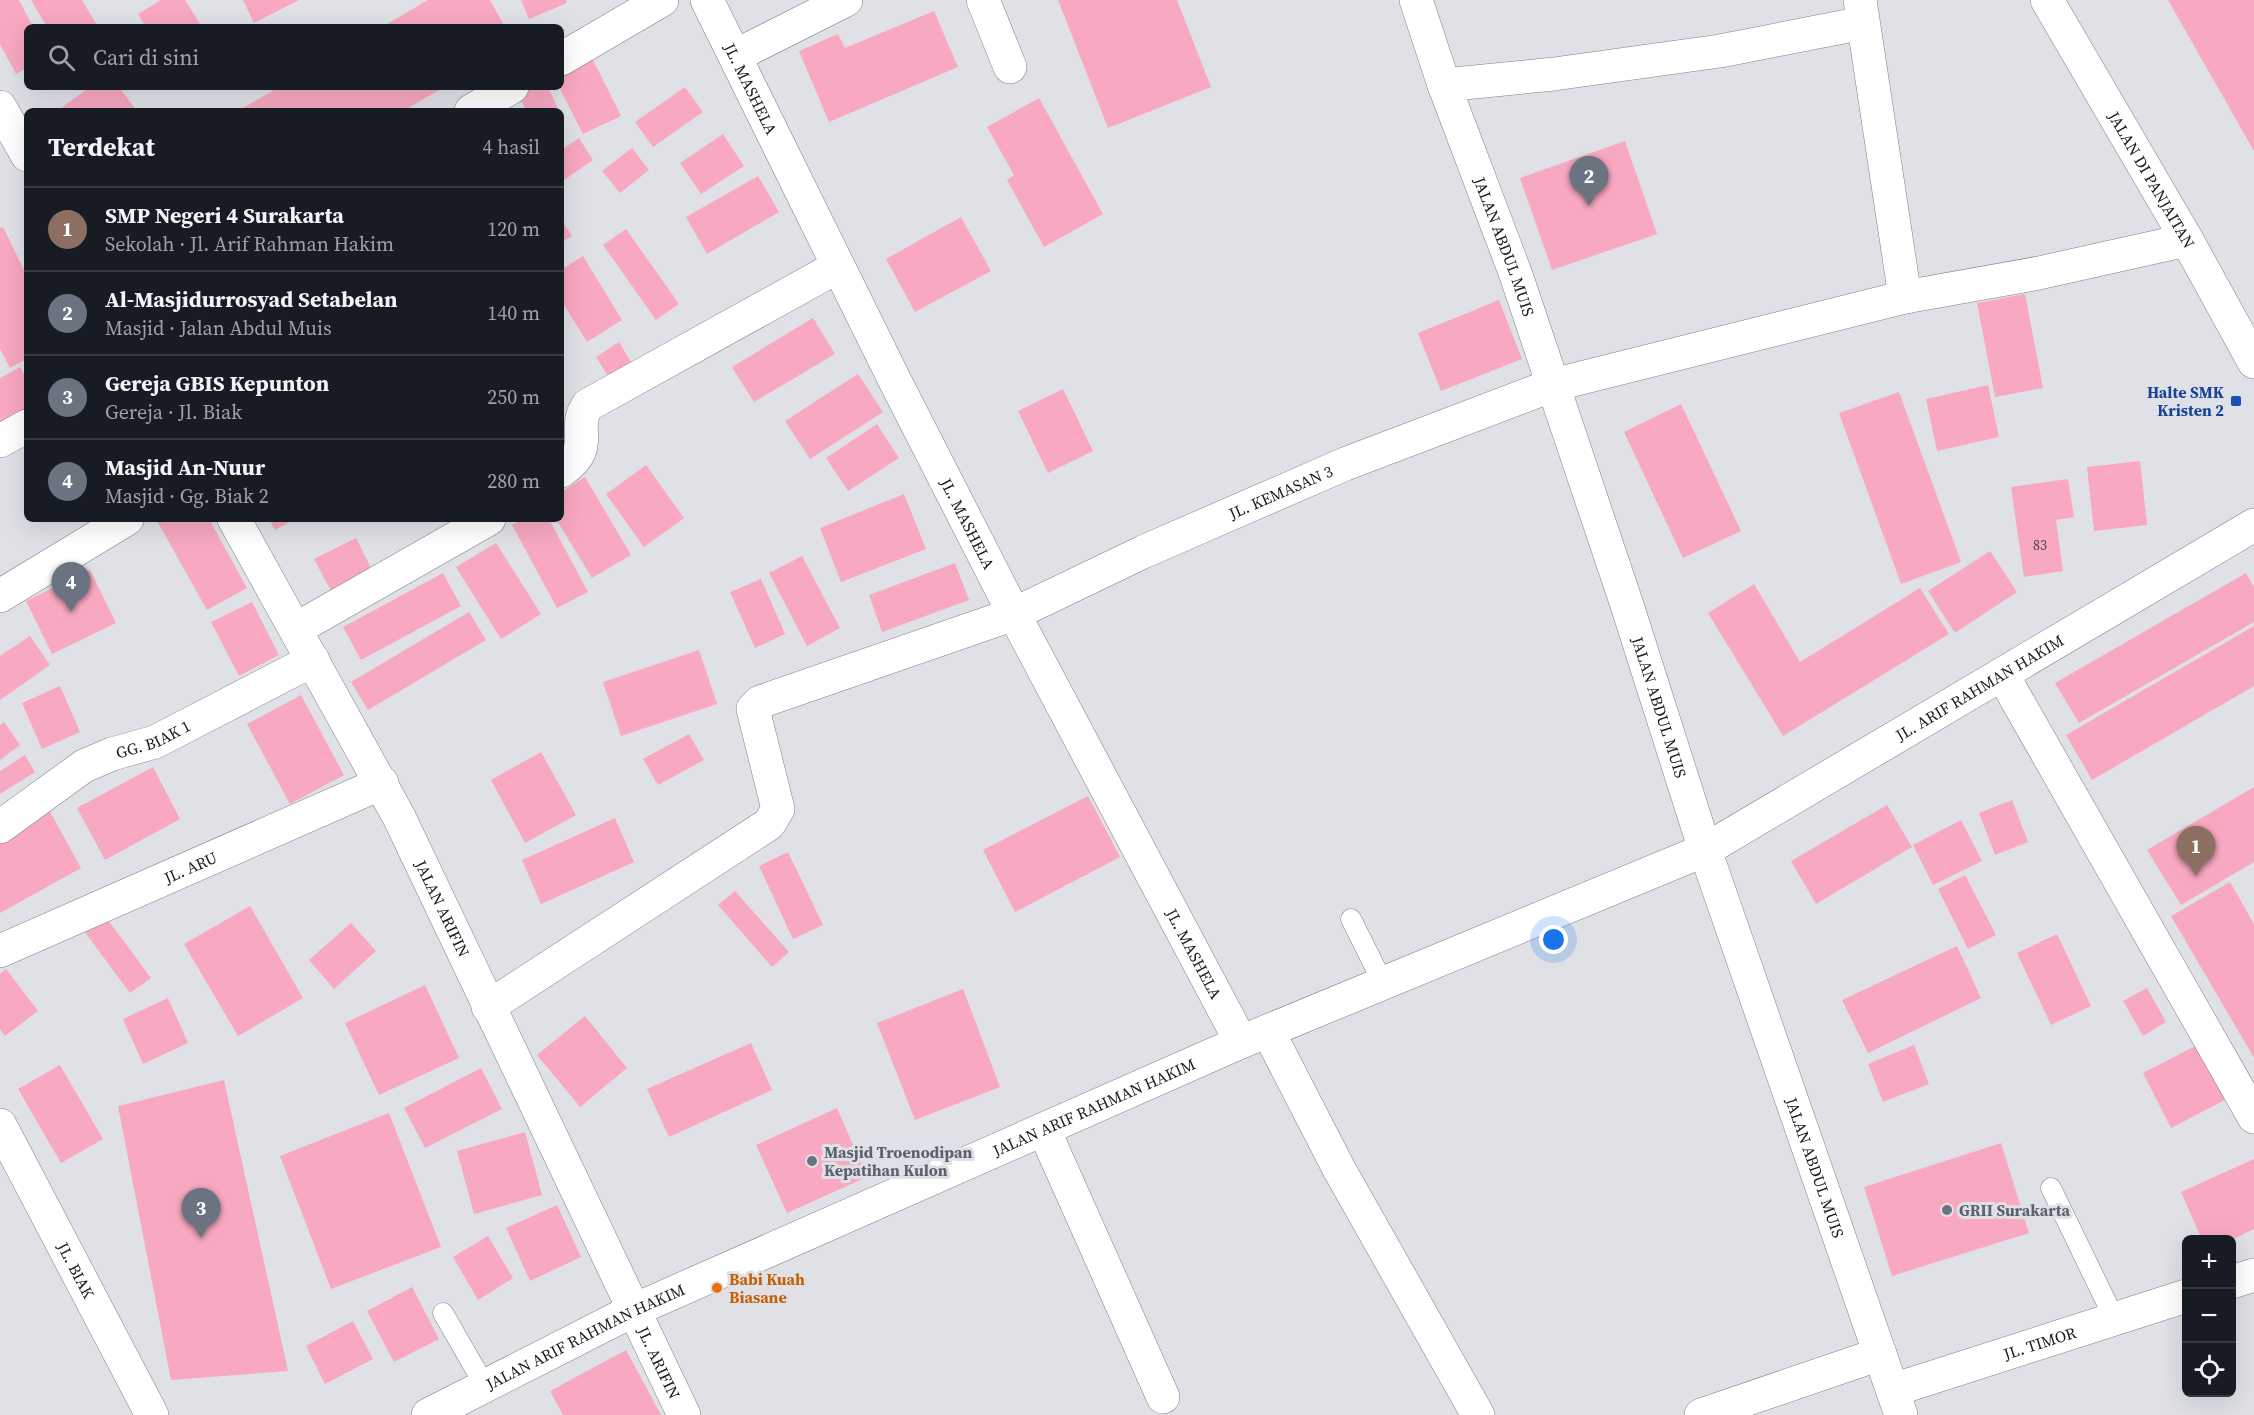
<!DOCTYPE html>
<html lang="id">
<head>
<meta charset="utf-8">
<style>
	:root { --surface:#171b24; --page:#242831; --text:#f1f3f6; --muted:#9ea1a6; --line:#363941; --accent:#ea580c }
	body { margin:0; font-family:"Source Serif 4",serif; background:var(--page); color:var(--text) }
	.controls { position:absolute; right:18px; bottom:18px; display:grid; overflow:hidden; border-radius:9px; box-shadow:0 6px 24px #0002 }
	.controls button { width:54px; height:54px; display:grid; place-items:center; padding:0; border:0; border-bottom:2px solid var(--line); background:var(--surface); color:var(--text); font:30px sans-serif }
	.you { position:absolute; left:1554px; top:940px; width:21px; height:21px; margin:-15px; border:4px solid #fff; border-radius:50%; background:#1a73e8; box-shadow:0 0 0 9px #1a73e833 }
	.badge { display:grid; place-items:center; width:39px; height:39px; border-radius:50%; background:var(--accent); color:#fff; font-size:20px; font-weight:700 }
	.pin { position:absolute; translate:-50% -50px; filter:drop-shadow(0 2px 3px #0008) }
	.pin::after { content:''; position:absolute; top:32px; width:21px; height:18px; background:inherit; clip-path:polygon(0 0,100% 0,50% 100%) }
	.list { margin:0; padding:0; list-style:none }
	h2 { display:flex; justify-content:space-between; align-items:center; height:78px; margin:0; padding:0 24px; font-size:26px }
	h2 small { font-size:20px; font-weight:400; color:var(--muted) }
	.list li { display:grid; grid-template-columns:39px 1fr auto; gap:18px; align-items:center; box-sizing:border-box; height:84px; padding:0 24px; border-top:2px solid var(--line) }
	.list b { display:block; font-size:22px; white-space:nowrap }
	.list p { margin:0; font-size:20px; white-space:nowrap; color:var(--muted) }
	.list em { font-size:20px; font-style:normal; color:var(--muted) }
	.icon { flex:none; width:33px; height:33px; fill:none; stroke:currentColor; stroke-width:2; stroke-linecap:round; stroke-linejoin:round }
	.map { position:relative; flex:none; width:2254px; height:1415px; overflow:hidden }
	.search { position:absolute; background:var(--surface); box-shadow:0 6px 24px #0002; left:24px; top:24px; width:540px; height:66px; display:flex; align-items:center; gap:15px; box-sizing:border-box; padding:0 21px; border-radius:9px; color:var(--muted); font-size:22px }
	.panel { position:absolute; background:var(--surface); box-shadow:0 6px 24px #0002; left:24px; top:108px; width:540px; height:414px; border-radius:9px }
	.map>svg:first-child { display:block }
</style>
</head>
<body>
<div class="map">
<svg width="2254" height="1415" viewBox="0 0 2254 1415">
	<rect width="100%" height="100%" fill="#e0e1e6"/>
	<path fill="#f8a8c1" d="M0,0h19l14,27h-6v41l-11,6 -16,-30z
		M31,0h51l16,27h-51z
		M161,0h24l15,24 -6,3h-48l-8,-13z
		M243,0h56l-45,23z
		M428,0h62l15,27h-123z
		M521,0h45l1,3 -38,16z
		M1058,0h119l34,87 -103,41z
		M2168,0h86v151z
		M934,11l24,56 -129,55 -30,-71 39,-17 7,14z
		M590,54l31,62 -38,18 -24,-47 2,-18z
		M90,87h29l18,24h-80z
		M279,87h165l-41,24h-165z
		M520,87h28l11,24h-33l-10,-22z
		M685,87l18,25 -50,35 -18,-25z
		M1039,98l64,116 -59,33 -37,-67 7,-5 -27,-48z
		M723,134l21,32 -43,28 -21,-31z
		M579,138l14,22 -32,22v-32z
		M1625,141l32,93 -105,36 -32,-92z
		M632,148l17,22 -29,23 -18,-22z
		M758,176l21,36 -72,42 -21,-37z
		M961,217l30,54 -76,41 -29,-53z
		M561,219l11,17 -11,6z
		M3,227l24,49v83l-17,9 -10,-19v-121z
		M626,229l53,75 -23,16 -53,-75z
		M583,256l39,64 -35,22 -26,-42v-30z
		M2025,294l18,94 -48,9 -18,-94z
		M1499,300l23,59 -81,32 -23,-58z
		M813,318l22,36 -81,48 -22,-35z
		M619,342l15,25 -23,14 -15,-24z
		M20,367l7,13v42l-27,14v-58z
		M858,374l25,38 -73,47 -25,-38z
		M1988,385l11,52 -62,14 -11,-52z
		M1063,389l30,62 -45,22 -30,-62z
		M1899,392l62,170 -60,22 -62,-171z
		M1681,404l60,127 -58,27 -59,-126z
		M877,424l22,34 -51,33 -22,-33z
		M2140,461l7,64 -53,6 -7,-64z
		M646,465l38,53 -40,29 -38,-53z
		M585,477l46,78 -39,23 -36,-59h5v-27z
		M2068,479l6,38 -18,3 7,51 -39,6 -13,-90z
		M904,494l22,55 -85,33 -21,-54z
		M156,519h53l38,69 -40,22z
		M269,519h26l-20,11z
		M524,519h25l39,73 -31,16 -45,-83z
		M356,538l16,32 -41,21 -17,-32z
		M496,543l45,71 -40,25 -45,-72z
		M1990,551l27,41 -62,41 -27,-42z
		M802,556l38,72 -33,18 -38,-73z
		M955,563l14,37 -87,32 -13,-37z
		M90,570l26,53 -64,31 -26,-53z
		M443,573l18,33 -100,54 -18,-33z
		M2246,573l8,14v35l-175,101 -24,-40z
		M761,579l24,55 -30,14 -25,-56z
		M1754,584l46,78 120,-74 29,46 -166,102 -75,-123z
		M252,602l27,53 -40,21 -28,-54z
		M469,612l17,28 -118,70 -17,-28z
		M2254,626v60l-162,94 -26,-45z
		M30,636l20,29 -50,35v-44z
		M699,650l18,54 -96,32 -18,-54z
		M60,686l20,46 -38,17 -20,-46z
		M301,695l43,80 -54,29 -43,-80z
		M4,722l16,23 -20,15v-35z
		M689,734l15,26 -46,25 -15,-26z
		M541,752l35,63 -51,28 -34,-63z
		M25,755l10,17 -35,22v-23z
		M153,767l27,52 -75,41 -28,-52z
		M2254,787v75l-73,43 -34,-55z
		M1088,796l32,61 -105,55 -32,-62z
		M2012,800l16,42 -33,13 -16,-42z
		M1887,805l25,42 -96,57 -25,-43z
		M49,810l32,58 -81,45v-76z
		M615,818l19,44 -93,42 -19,-44z
		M1961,820l21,41 -49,24 -20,-40z
		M788,852l35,73 -30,14 -34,-73z
		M1965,875l31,60 -28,14 -30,-60z
		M2230,882l24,42v134l-83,-142z
		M735,891l54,61 -17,15 -54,-62z
		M250,906l53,92 -65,38 -54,-92z
		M105,916l46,62 -21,15 -46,-62z
		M351,923l25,28 -42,38 -25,-29z
		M2057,934l34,72 -40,19 -34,-72z
		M1957,946l24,52 -113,55 -26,-53z
		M6,969l32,42 -33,25 -5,-7v-55z
		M425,985l34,73 -80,37 -34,-72z
		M2147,988l19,34 -23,14 -20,-35z
		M963,989l37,98 -85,33 -38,-97z
		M168,998l20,45 -45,21 -20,-45z
		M585,1016l42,52 -47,39 -43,-52z
		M751,1043l21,47 -103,47 -22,-48z
		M1914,1045l15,39 -46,18 -15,-38z
		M2197,1045l28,55 -54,28 -28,-55z
		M60,1065l43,74 -42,24 -43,-74z
		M481,1068l21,41 -77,39 -21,-40z
		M224,1080l64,291 -117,9 -53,-274z
		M837,1108l30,69 -80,36 -31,-68z
		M389,1113l52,134 -110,42 -51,-133z
		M525,1132l17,63 -68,19 -17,-63z
		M2001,1143l28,90 -137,43 -28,-89z
		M2254,1159v70l-22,11h-30l-21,-48z
		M557,1205l24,52 -51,24 -24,-53z
		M488,1236l25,42 -35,22 -25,-43z
		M412,1287l27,52 -45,23 -27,-51z
		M353,1321l20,38 -48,25 -19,-38z
		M626,1350l35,65h-98l-13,-24z"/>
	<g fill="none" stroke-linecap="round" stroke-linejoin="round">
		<defs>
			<path id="service" d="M1351,919l32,64
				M2051,1188l63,130
				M443,1313l42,73"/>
			<g id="minor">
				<path id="s1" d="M707,0l187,379 120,235 227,428"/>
				<path d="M983,0l27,67"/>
				<path d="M1860,0l45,297"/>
				<path d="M735,56l111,-56"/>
				<path d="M561,59l101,-59"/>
				<path d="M1444,85l110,-11 166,-23 143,-28"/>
				<path d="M471,111l41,-24"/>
				<path d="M0,441l27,-15"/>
				<path d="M561,471c37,-25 9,-41 27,-66l249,-138"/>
				<path d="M0,596l127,-77"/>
				<path d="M296,629l193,-110"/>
				<path d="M2002,674l252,443"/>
				<path id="s2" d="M0,827l84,-61 28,-12 43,-12 158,-82"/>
				<path id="s3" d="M0,951l382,-168"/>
				<path id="s4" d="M488,1007l281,-183 9,-15 -25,-100 7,-7 254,-88 129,-62 202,-88 208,-79 352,-88 134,-24 148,-33"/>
				<path d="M1268,1031l71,138 139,246"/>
				<path id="s5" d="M0,1125l152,290"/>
				<path d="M1044,1130l119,267"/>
				<path d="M2232,1282l22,-7"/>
				<path id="s6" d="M1893,1390l293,-94"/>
				<path d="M1701,1415l179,-61"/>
			</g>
			<g id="tertiary">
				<path id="s7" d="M1416,0l28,85 72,190 111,330 78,245 196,565"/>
			</g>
			<g id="secondary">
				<path id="s8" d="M2047,0l140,240 67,122"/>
				<path d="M0,107l27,48"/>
				<path id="s9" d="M234,519l165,298 285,598"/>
				<path id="s10" d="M428,1415l204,-104 609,-269 464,-192 549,-325"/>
			</g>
		</defs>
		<use href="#service" stroke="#7f7f84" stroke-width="21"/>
		<use href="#minor" stroke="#7f7f84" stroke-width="34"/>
		<use href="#tertiary" stroke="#7f7f84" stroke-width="34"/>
		<use href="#secondary" stroke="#7f7f84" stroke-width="34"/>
		<use href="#service" stroke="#fff" stroke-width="20"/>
		<use href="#minor" stroke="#fff" stroke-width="33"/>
		<use href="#tertiary" stroke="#fff" stroke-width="33"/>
		<use href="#secondary" stroke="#fff" stroke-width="33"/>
	</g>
	<rect fill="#1a4fb4" stroke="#e0e1e6" stroke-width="2" x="2230" y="395" width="12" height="12" rx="3"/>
	<g fill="#6b7280" stroke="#e0e1e6" stroke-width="2">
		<circle cx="812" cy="1161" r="6"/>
		<circle cx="1947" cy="1210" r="6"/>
	</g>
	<circle fill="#e8710a" stroke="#e0e1e6" stroke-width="2" cx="717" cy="1288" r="6"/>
	<g text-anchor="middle" stroke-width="6" stroke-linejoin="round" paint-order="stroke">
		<g font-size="14" fill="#533f47">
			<text x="2040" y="550">83</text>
		</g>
		<g font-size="16" fill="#1c1c1e" stroke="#e0e1e6">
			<text dy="6" stroke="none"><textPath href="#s1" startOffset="99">JL. MASHELA</textPath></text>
			<text dy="6" stroke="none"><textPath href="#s8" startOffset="208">JALAN DI PANJAITAN</textPath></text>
			<text dy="6" stroke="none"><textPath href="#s7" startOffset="262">JALAN ABDUL MUIS</textPath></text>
			<text dy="6" stroke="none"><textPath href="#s4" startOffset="1028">JL. KEMASAN 3</textPath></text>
			<text dy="6" stroke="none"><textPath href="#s1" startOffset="585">JL. MASHELA</textPath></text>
			<text dy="6" stroke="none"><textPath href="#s10" startOffset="1716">JL. ARIF RAHMAN HAKIM</textPath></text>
			<text dy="6" stroke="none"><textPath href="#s7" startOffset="748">JALAN ABDUL MUIS</textPath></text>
			<text dy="6" stroke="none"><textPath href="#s2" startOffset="178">GG. BIAK 1</textPath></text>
			<text dy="6" stroke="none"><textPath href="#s3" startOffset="208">JL. ARU</textPath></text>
			<text dy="6" stroke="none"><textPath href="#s9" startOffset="442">JALAN ARIFIN</textPath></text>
			<text dy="6" stroke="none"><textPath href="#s1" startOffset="1071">JL. MASHELA</textPath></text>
			<text dy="6" stroke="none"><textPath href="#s10" startOffset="734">JALAN ARIF RAHMAN HAKIM</textPath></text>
			<text dy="6" stroke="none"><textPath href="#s7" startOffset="1234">JALAN ABDUL MUIS</textPath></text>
			<text dy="6" stroke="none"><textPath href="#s5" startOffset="164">JL. BIAK</textPath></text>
			<text dy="6" stroke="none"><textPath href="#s10" startOffset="176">JALAN ARIF RAHMAN HAKIM</textPath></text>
			<text dy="6" stroke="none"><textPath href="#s6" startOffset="154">JL. TIMOR</textPath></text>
			<text dy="6" stroke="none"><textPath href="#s9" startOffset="945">JL. ARIFIN</textPath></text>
		</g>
		<g font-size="16" font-weight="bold" fill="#164399" stroke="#e0e1e6" text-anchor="end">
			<text x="2224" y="398">Halte SMK<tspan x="2224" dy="18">Kristen 2</tspan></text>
		</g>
		<g font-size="16" font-weight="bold" fill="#5b616d" stroke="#e0e1e6" text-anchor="start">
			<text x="824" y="1158">Masjid Troenodipan<tspan x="824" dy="18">Kepatihan Kulon</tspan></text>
			<text x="1959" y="1216">GRII Surakarta</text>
		</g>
		<g font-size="16" font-weight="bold" fill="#c56008" stroke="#e0e1e6" text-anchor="start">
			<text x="729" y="1285">Babi Kuah<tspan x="729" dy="18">Biasane</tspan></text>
		</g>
	</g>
</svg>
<div class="controls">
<button>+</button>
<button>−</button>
<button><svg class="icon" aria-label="locate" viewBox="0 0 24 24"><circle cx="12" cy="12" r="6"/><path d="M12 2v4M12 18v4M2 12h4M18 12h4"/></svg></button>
</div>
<div class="you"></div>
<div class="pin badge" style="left:2196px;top:876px;background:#8d6e63">1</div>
<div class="pin badge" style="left:1589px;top:206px;background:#6b7280">2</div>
<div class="pin badge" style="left:201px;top:1238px;background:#6b7280">3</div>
<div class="pin badge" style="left:71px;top:612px;background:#6b7280">4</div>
<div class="search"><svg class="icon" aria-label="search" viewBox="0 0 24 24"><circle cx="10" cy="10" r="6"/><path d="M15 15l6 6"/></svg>Cari di sini</div>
<section class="panel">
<h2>Terdekat<small>4 hasil</small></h2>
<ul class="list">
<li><span class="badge" style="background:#8d6e63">1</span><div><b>SMP Negeri 4 Surakarta</b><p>Sekolah · Jl. Arif Rahman Hakim</p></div><em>120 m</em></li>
<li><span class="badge" style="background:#6b7280">2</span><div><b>Al-Masjidurrosyad Setabelan</b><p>Masjid · Jalan Abdul Muis</p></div><em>140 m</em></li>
<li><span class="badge" style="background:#6b7280">3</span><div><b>Gereja GBIS Kepunton</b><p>Gereja · Jl. Biak</p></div><em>250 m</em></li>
<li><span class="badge" style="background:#6b7280">4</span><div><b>Masjid An-Nuur</b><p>Masjid · Gg. Biak 2</p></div><em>280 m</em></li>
</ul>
</section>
</div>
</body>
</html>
